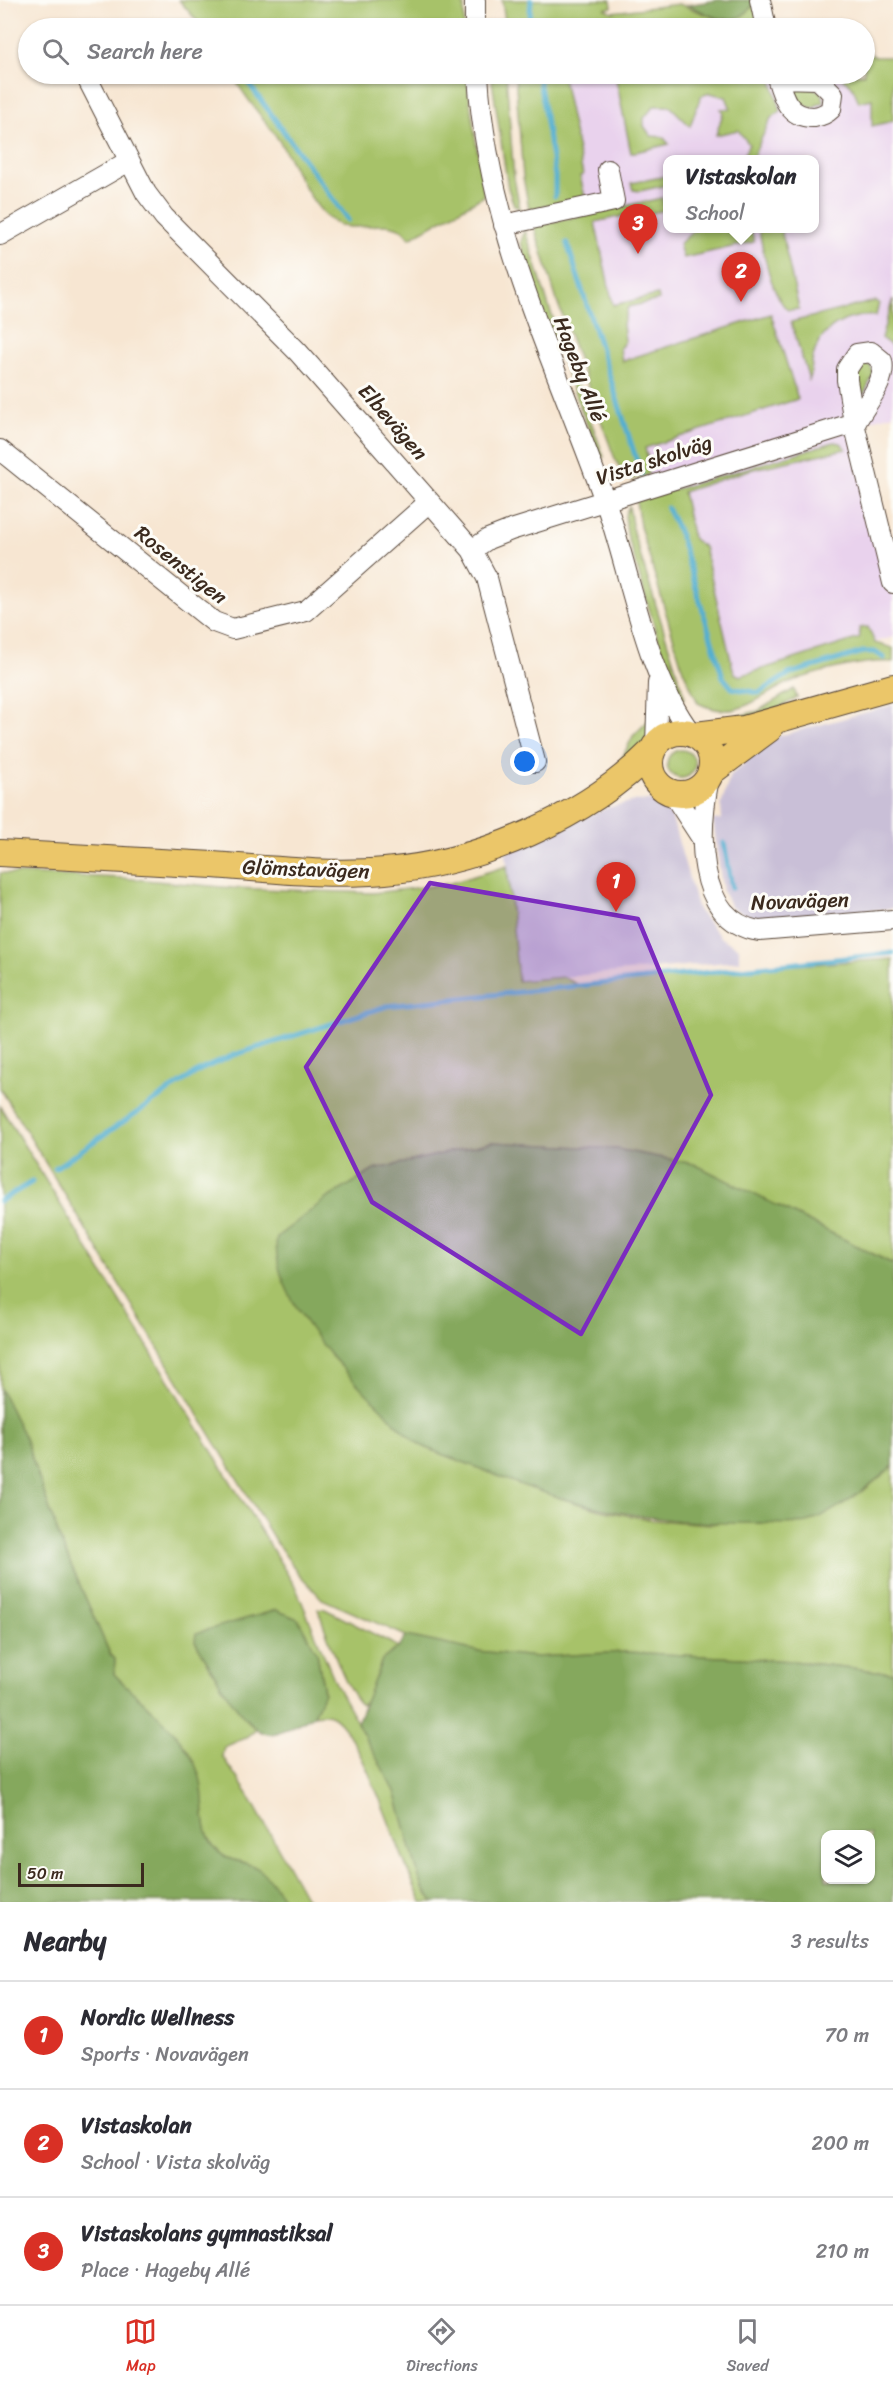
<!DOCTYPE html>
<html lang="en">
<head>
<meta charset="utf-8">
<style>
	:root { --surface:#fff; --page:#f7f7f7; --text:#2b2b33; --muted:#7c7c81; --line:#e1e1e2; --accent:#d93025 }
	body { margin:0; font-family:Sriracha,sans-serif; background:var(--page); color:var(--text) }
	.controls { position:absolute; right:18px; bottom:18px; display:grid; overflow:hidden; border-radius:12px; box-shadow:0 2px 4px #0004 }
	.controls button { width:54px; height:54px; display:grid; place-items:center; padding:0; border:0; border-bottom:2px solid var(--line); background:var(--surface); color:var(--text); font:30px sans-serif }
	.scale { position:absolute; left:18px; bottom:15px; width:126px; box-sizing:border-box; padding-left:6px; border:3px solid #3b2a1e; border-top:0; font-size:16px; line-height:21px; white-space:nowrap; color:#3b2a1e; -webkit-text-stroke:4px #fdfcf7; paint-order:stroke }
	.you { position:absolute; left:525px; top:762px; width:21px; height:21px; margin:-15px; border:4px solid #fff; border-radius:50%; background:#1a73e8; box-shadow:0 0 0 9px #1a73e833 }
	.badge { display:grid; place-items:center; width:39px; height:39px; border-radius:50%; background:var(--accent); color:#fff; font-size:20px; font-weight:700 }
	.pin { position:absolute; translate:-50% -50px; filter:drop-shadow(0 2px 3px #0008) }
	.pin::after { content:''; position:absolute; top:32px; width:21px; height:18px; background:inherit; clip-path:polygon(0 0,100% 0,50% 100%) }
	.popup { position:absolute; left:663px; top:155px; width:156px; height:78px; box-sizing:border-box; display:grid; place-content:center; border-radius:12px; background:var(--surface); filter:drop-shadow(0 2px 4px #0005); font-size:20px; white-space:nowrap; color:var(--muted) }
	.popup b { font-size:22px; color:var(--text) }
	.popup::after { content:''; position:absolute; left:50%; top:100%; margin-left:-12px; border:12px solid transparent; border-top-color:var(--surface) }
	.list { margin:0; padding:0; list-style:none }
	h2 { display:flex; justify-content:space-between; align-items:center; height:78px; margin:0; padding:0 24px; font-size:26px }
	h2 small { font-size:20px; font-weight:400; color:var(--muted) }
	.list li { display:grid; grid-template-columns:39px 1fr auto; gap:18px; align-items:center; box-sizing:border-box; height:108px; padding:0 24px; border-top:2px solid var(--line) }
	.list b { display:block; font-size:22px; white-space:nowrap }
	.list p { margin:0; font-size:20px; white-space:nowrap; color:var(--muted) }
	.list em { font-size:20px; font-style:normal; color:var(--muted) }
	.icon { flex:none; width:33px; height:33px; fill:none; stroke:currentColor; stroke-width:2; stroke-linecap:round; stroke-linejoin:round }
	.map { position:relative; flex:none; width:893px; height:1902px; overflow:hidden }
	.search { position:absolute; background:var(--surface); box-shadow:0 2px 4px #0004; left:18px; right:18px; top:18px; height:66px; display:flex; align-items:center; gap:15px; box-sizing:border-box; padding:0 21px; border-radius:33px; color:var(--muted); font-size:22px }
	.sheet { height:402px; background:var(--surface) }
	nav { display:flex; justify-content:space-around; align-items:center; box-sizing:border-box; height:84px; border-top:2px solid var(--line); background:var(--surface); font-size:16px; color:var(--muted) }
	nav a { display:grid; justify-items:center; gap:3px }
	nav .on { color:var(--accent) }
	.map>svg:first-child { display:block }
</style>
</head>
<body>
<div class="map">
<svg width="893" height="1902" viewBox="0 0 893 1902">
	<rect width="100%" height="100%" fill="#fdfcf7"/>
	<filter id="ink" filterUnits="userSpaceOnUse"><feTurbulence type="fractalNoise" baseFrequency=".0167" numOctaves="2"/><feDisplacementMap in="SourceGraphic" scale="12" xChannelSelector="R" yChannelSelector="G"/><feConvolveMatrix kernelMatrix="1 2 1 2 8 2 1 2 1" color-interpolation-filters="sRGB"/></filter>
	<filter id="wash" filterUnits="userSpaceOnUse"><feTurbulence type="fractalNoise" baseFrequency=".008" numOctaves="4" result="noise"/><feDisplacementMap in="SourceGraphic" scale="24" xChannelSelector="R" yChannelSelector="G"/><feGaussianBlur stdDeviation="1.35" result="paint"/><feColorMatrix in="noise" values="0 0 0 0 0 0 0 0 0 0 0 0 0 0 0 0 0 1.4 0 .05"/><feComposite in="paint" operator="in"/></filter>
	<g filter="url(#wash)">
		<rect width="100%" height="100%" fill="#f7e6d2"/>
		<path fill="#e9d2ed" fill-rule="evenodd" d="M537,74h304l52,20v320l-39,11 39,165v47l-172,50 -77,-226zM668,160h146v68h-146z"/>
		<path fill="#c9bfd7" d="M893,705v203l-132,14 -29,-14 -9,-16 -10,-72 9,-1 -1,-13 5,-17 5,-14 13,-11 -2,-8 22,-16z
			M634,801h16l13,4 8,10 27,95 23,28 18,10v13l-221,20 -12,-128 101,-45z"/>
		<path fill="#a7c269" stroke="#717644" stroke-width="1.5" d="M179,0h285v28h-261z
			M502,0h109l1,7 -7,2 7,3 67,-8 44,17 11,-3 21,-15 6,25h-161l-2,-7 -39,7h-53z
			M865,52l11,5h17v64l-21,5v-27l-13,3 -7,-16 -15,-12h27z
			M232,74h234l18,122 -74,42c-18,-27 -53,-1 -76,-16 -22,-13 -41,-58 -54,-80 -16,-24 -35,-43 -48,-68z
			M491,74h15l8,104 6,31 -6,-4 -6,-17z
			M515,74h47l21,101 -3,1 5,21 -3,2 -53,10 -6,-32z
			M615,74h155l11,37 -10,7 -19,41h-24l15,-2 6,-13 -11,-14 -22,5 7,-22 -2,-4h10l-5,-12 -16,-4 -9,3 -11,30 -20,-20h-16l-10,12v8l7,10 12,1 6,7 -38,9z
			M803,84l19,8 2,10 -13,6 -15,-7 -3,-12z
			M667,176v9l-27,6 -7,-1 -2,-7z
			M662,198l3,12 -18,4 -1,-3 -51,11 18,83 45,-10 1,5 -31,7 -5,17 2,17 -5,7 2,13 149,-47 27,85 -153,49 5,19 -2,8 -18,5 -6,-4 -9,-17 -58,-158 -23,-75z
			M697,228l54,1 3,13 -71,16 -4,-14z
			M759,229h22l18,80 -11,1c-16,-13 -26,-61 -29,-81z
			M525,230l24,77 55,150 -4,1 -64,-164 -15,-52z
			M893,299v48l-12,-9z
			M875,301l4,2 -3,13c-29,-2 -55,11 -63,41 -2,8 -1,17 -4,23l-18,-58z
			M863,364l8,2 2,9 -9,19 -6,-1 -4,-16z
			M834,442l7,1 5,6 -97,21 -66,22 10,47 11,8 30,126 6,3 120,-38 -1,-10 9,-1 7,16 18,5v14c-29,-2 -73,9 -100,19 -33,12 -53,43 -95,22l-15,-33 -43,-144 -4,-25z
			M629,506l4,26 52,166 -5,3 -11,-25 -42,-142 -2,-19z
			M794,689l3,9 -22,12 -44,10 2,-3 25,-6z
			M651,718l-5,26 -32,30 19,-38z
			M667 764a14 14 0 1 1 28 0a14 14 0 1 1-28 0Z
			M507,866l11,115 46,-4 14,8 168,-17 147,-9v305l-199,-100 -78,-15 -124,-7 -118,28 -48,29 -48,38 53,119 87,87 139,54 43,13 53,10 59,4 150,-32 31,-26v207l-100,-12 -167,-9 -89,5 -60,-6 -71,-15 -84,-37 -24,-26 -24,-34 -274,-451v-215l122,5 111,10 140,5 75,-9z
			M0,1106l296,482 41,98 58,105 24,86 5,13 10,12h-12c-21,-37 -58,-167 -90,-186 -6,-3 -11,-2 -18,-1l10,-23 -7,-39 -19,-34 -15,-6 -35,110 9,5 -12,10 -21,9 -2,9 26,38 60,108h-22l-41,-39 -20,-4 -11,-12 -9,-16 -4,-35 -77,-112 -10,-10 1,-15 -5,-5 -49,-112 -36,-104 -25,-50z
			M323,1608l76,39 -17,13 -15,40 -5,5c-15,-10 -37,-76 -44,-96z"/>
		<path fill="#85a85d" stroke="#60693e" stroke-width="1.5" fill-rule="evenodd" d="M718,0h37v3c-21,29 -41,13 -68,2z
			M492,1142l124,7 78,15 199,100v202c-25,21 -52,43 -83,55 -14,5 -35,2 -50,2 -103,3 -187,-15 -282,-55 -19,-8 -41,-14 -59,-24 -12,-7 -23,-21 -33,-31 -39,-38 -118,-117 -109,-176l49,-38 48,-29z
			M0,1388l25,50 36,104 49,112 5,5 -1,15c30,31 71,58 85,100 8,24 0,50 14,71 14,21 30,12 47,25 10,8 19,22 26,32h-286z
			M276,1610l22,9 19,34 7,39 -10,23c-11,6 -30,17 -42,19 -24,6 -66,-75 -77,-93l1,-8z
			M406,1636l71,15 60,6 89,-5 167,9 100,12v229h-459l-10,-12 -5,-13 -24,-86 -38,-68 25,-63 17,-13zM826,1834h44v46h-44z"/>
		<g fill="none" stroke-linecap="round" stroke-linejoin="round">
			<path stroke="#52afd0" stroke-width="5" d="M529,28l2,-28
				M242,74l106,146
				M538,74l17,102v20
				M567,243l74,231
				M667,508l12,24 44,145 9,11 27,5 30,-19 74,-22h12l9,6
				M724,843l8,45
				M55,1168l145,-98 34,-15 153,-49 506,-53
				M0,1201l32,-19"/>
		</g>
	</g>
	<g filter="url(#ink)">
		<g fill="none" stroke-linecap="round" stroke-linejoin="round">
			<defs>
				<path id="minor" d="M475,0v28
					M760,0l6,28
					M478,74c8,151 77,287 127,427 26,73 40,172 86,232
					M776,74c6,20 11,44 38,43 7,-1 12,-3 17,-8l2,-15 -15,-15 -41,-1
					M86,76l60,117 18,24 134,135 174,198 15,28 48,184
					M504,225l110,-24 -6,-31
					M0,235l129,-74
					M856,422c9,-17 31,-41 26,-61l-11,-9 -14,2 -10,15v11l7,43 39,160
					M0,450l214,172 19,7 73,-18 123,-109
					M472,550l16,-11 23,-9 343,-107
					M656,744l2,-61
					M709,778c-10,50 -16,142 50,153l134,-11
					M673,794l28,43"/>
				<path id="major" d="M650 763a31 31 0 1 1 62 0a31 31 0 1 1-62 0Z
					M696,735l48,-6 149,-42
					M711,772l58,-43
					M0,853c71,4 142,8 213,12 56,4 115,11 172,6 94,-8 201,-53 267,-120"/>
			</defs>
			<use href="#minor" stroke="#574639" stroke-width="22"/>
			<use href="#major" stroke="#574639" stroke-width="28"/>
			<use href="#minor" stroke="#fff" stroke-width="20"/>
			<use href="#major" stroke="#ebc669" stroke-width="26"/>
		</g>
	</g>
	<path fill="#7b2cbf" fill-opacity="0.2" stroke="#7b2cbf" stroke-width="4.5" stroke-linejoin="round" d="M430,883l208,36 73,176 -130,239 -209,-132 -66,-135z"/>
	<g text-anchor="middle" stroke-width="6" stroke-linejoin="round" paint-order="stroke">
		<g font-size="21" fill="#3b2a1e" stroke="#fdfcf7">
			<text transform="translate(580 369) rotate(69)" y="7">Hageby Allé</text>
			<text transform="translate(393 422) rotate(49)" y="7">Elbevägen</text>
			<text transform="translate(654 460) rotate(-18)" y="7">Vista skolväg</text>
			<text transform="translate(181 565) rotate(39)" y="7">Rosenstigen</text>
			<text transform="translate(306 869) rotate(2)" y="7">Glömstavägen</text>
			<text transform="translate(800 901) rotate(-2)" y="7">Novavägen</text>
		</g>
	</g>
</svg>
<div class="controls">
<button><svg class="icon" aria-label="layers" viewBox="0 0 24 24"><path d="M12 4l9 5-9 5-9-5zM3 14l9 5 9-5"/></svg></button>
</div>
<div class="scale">50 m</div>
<div class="you"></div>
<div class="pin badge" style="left:616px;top:912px">1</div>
<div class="pin badge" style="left:741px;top:302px">2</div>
<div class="popup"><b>Vistaskolan</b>School</div>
<div class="pin badge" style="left:638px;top:254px">3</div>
<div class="search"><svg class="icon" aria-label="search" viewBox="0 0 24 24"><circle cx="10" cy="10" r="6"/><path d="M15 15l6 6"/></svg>Search here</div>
</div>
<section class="sheet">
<h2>Nearby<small>3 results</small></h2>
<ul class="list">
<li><span class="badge">1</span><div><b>Nordic Wellness</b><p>Sports · Novavägen</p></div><em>70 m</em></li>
<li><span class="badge">2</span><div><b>Vistaskolan</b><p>School · Vista skolväg</p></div><em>200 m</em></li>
<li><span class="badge">3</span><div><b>Vistaskolans gymnastiksal</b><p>Place · Hageby Allé</p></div><em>210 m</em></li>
</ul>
</section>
<nav>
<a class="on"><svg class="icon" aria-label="map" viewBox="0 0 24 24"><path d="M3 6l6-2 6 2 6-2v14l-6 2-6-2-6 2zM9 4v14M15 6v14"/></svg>Map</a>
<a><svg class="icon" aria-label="directions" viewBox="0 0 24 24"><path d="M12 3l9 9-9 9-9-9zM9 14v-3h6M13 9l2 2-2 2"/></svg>Directions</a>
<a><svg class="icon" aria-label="saved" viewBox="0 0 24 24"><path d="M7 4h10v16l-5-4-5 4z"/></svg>Saved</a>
</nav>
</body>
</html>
